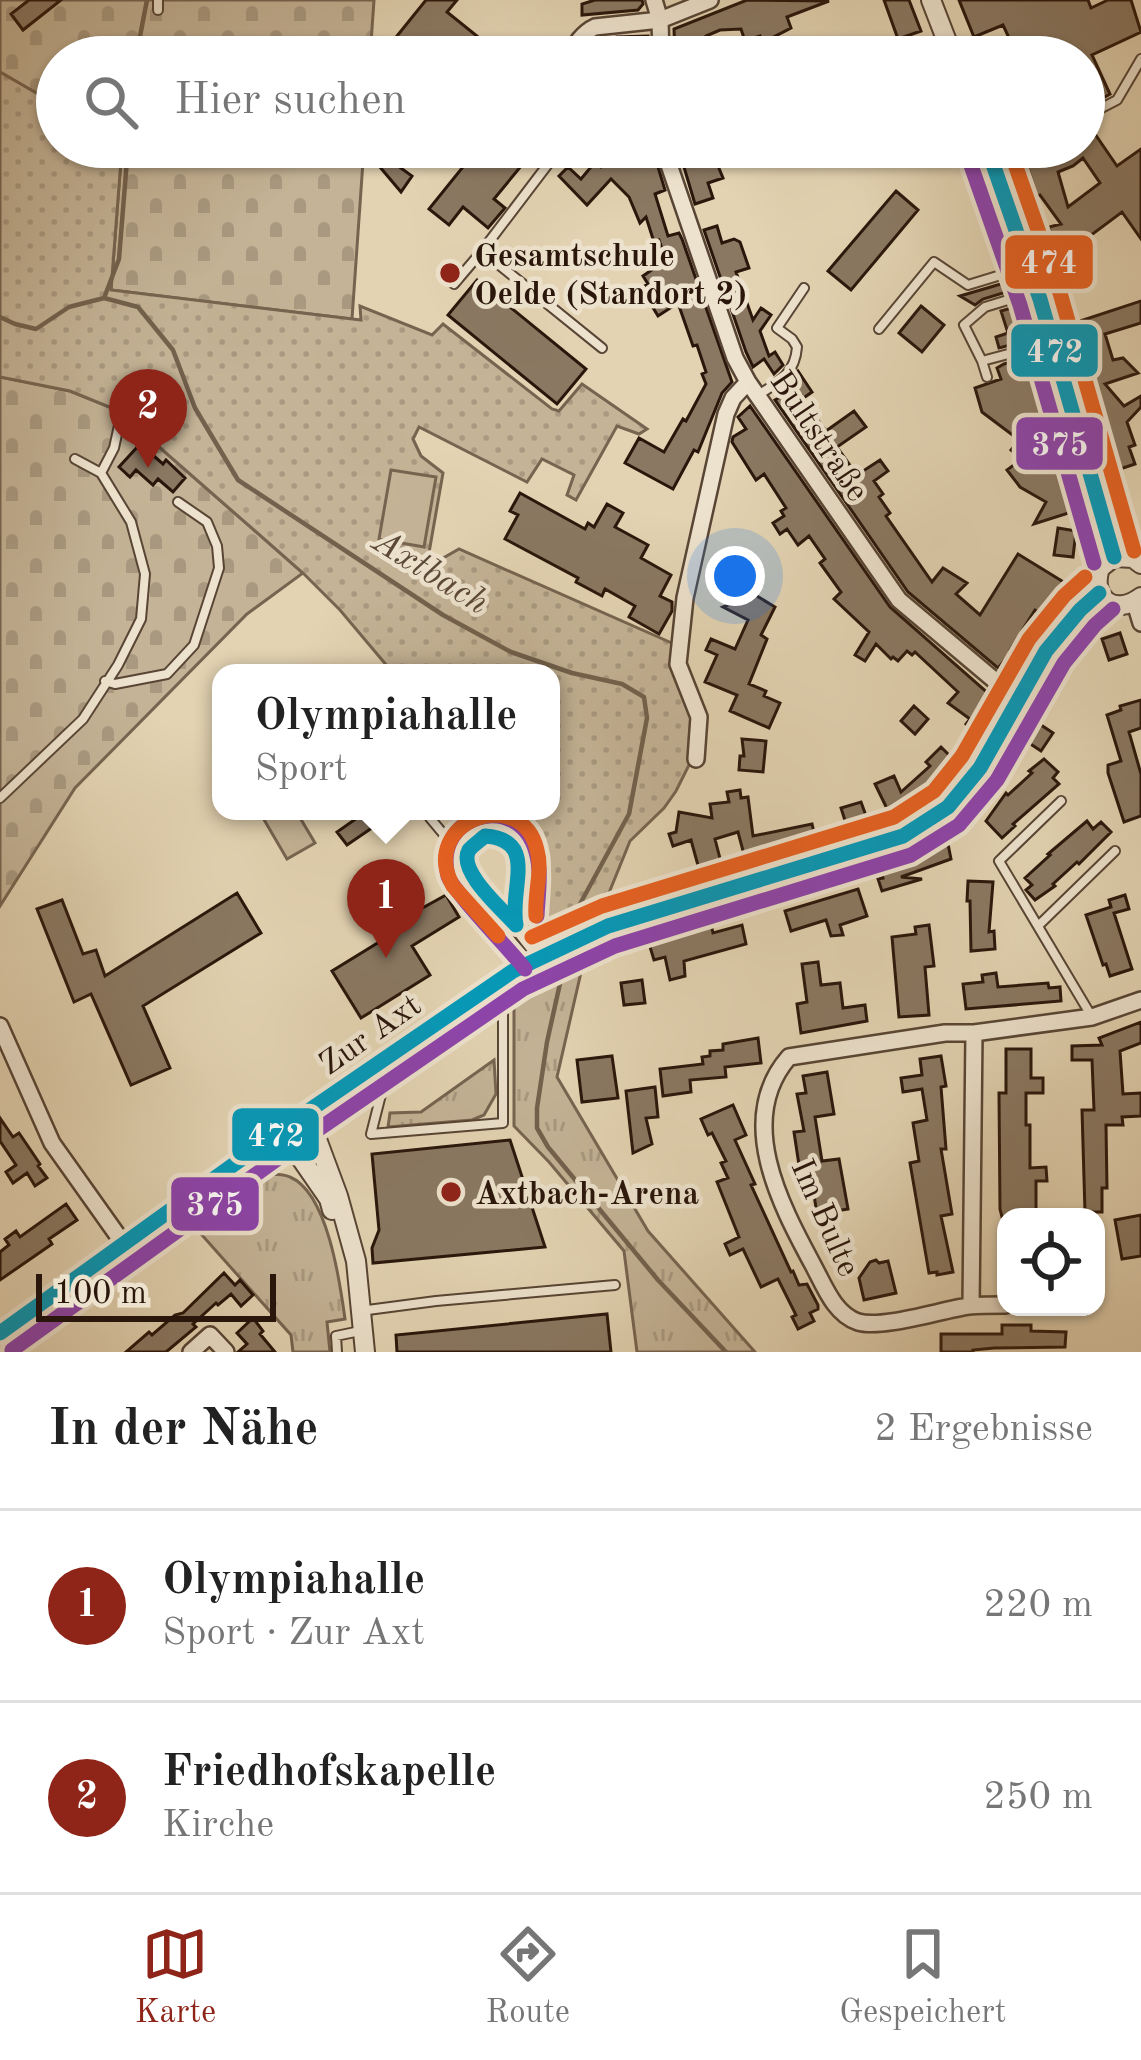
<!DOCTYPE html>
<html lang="de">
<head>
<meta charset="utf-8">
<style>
	:root { --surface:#fff; --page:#f2f2f2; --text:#222; --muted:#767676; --line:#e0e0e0; --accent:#8f2418 }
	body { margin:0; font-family:"Old Standard TT",serif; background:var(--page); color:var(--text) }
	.controls { position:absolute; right:36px; bottom:36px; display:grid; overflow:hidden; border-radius:24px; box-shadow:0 3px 9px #0004 }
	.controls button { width:108px; height:108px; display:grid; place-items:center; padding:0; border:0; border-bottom:3px solid var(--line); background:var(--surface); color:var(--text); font:60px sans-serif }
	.scale { position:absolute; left:36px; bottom:30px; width:240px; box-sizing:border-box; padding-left:12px; border:6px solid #2a160b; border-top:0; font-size:33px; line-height:42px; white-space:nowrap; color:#2a160b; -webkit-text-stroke:9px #ede2cd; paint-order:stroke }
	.you { position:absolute; left:735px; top:576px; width:42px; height:42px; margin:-30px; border:9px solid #fff; border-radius:50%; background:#1a73e8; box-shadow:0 0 0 18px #1a73e833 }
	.badge { display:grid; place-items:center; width:78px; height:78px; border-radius:50%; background:var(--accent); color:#fff; font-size:39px; font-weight:700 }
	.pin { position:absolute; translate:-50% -99px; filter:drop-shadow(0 3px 6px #0008) }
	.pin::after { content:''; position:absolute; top:63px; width:42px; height:36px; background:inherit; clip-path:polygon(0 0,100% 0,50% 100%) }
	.popup { position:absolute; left:212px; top:664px; width:348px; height:156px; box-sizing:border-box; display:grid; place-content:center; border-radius:24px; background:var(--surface); filter:drop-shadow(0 3px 9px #0005); font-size:39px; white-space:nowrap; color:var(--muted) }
	.popup b { font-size:45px; color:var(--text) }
	.popup::after { content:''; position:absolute; left:50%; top:100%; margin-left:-24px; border:24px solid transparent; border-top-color:var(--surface) }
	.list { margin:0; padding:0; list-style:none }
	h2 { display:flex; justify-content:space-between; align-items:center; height:156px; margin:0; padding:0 48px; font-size:51px }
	h2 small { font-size:39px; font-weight:400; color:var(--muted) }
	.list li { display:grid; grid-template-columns:78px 1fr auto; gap:36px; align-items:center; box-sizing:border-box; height:192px; padding:0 48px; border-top:3px solid var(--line) }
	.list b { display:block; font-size:45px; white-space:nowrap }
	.list p { margin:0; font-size:39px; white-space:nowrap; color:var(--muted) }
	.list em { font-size:39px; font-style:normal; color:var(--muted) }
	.icon { flex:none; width:66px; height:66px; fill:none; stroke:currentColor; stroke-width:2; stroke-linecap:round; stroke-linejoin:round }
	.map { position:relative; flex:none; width:1141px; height:1352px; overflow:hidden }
	.search { position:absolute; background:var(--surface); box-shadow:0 3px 9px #0004; left:36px; right:36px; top:36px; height:132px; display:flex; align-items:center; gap:30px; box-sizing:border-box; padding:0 42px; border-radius:66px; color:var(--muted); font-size:45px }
	.sheet { height:540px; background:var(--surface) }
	nav { display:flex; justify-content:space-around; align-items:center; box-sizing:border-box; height:168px; border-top:3px solid var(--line); background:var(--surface); font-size:33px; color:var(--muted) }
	nav a { display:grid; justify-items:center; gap:6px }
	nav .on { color:var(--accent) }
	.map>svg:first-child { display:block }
</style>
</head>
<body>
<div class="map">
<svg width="1141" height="1352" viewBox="0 0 1141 1352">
	<defs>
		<pattern id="grass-tufts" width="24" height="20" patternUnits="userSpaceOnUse" patternTransform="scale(3)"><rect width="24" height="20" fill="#c4b396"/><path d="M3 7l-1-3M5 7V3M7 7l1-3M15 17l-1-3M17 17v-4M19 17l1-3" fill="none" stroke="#a99980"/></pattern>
		<pattern id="cemetery-stones" width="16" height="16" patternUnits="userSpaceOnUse" patternTransform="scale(3)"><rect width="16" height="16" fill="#c4b396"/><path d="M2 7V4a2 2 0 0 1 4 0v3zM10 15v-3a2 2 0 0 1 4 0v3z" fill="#a99980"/></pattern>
		<pattern id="park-dots" width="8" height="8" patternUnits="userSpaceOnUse" patternTransform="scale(3)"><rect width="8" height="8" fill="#c4b396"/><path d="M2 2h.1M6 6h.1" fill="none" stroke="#a99980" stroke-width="1.8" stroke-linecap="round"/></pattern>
	</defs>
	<rect width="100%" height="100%" fill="#e3d3b2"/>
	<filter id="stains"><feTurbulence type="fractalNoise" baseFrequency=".00167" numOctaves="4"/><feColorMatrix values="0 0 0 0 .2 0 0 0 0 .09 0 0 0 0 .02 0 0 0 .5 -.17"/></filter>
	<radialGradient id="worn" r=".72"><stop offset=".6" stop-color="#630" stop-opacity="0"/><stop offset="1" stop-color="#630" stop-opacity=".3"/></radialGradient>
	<path fill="url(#grass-tufts)" stroke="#776450" stroke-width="3" d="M585,955l-28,122 91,154 107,121h-118l-13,-101 -75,-89 -35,-36v-129l34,-24z
		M494,1060l2,34 -12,21 -12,5 -84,7 2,-14 31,-1z
		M271,1174c6,1 13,0 19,3 38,16 50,106 55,142l-18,3 3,30h-37l-2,-17 -98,-110 51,-44z"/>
	<path fill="url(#cemetery-stones)" stroke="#776450" stroke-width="3" d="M0,0h374l-4,57h-313v48l-57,-33z
		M122,147h242l-12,172 -241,-29z
		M0,377l70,14 47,19 186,163 -56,41 -172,174 -75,118z"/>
	<path fill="url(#park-dots)" stroke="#776450" stroke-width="3" d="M0,72l57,33v42h65l-11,143 250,30 -1,-14 72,29 11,-11 109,85 7,2 23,-27 65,45 -8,5 -22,-8 -41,74 -9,-5 7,-20 -32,-16 -15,23 -108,-55 -6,12 8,17 22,17 -16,91 4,1 28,-16 215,95 20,72 -2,43 -16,32 -12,17 -34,33 -28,69 -58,24 -16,-22 4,-53 -8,-19 2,-29h25v-138h-158l-53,-63 -37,-37 -186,-163 -47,-19 -70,-14z"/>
	<path fill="#c4b396" stroke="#776450" stroke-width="3" d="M391,470l45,7 -12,70 -45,-8z
		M259,811h37l19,32 -28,16z"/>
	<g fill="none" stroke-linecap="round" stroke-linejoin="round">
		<path stroke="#73614d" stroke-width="4.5" d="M136,57l11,-57
			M104,298l15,-39 9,-112
			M0,317l15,7 21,5 33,-22 35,-9 34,9 35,43 22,58 43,72 205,135 68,37 61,21 50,11 22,13 3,21 -18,96 -49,90 -9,31
			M567,952l-20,90 -10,66v20l11,19 110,133 68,72"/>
	</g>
	<path fill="#8a7862" stroke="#2a160b" stroke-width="3" fill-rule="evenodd" d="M29,0h32l-38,30 -12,-16z
		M426,0h31l-10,12 56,45h-123z
		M595,0h47l1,4 -5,6 -56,5v-11z
		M747,0l82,1 -42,16 4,11 -29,15 -2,-7 -15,5 -4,-12 -21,1 -14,6 1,21h-32l-1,-28z
		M884,0h25l12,31 -23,8z
		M959,0h129l3,8 17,-8h23l10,32 -49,23 18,39 -26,14v-51h-38l-6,-15 -24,11 -13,-28 -29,12z
		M648,36l1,21h-31l-1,-20z
		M1084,125l8,11 3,-2 22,32 24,-17v90l-19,-27 -43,32 1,4 -24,7 -7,-28 12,-3 -21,-29 -3,1 -13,-40 28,-9h32zM1083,158l17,25 -32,24 -10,-35 15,-6z
		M363,147h9l40,29 -11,16z
		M479,147h72l-11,14 -9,-7 -37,45 11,9 -17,20 -25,-21 -14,18 -20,-16z
		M633,147h19l13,43 -10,4 13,42 11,-3 3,6 50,143 -10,11 -24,59 -4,-2 -21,39 -48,-26 14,-25 25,14 19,-33 3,2 20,-37 -4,-10 4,-2 -9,-27 -4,1 -15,-43 -20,13 -17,-28 7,-4 -5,-8 23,-16 -7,-20 -5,2 -8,-25 -6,6 -11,-26 -18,-18 -24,26 -28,-29 9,-9 13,12 14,-17 6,5 10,-10 7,6z
		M678,147h35l7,11 -4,3 7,17 -15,5 5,15 -18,6z
		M896,191l22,19 -67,80 -23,-19z
		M717,226l5,17 12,-4 6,3 9,26 -13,4 17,48 8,-12 10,7 -11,16 9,25 6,-4 8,13 -9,9 -10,-15 -11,8 -7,-15 -42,-122z
		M477,280l109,89 -29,35 -109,-89z
		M1011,281l2,9 -30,9 -8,6 -15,-9z
		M1141,301v22l-36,11 8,26 10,-2 15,15 -33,11 19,22 17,-10v11l-14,15 8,23 -6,2 6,17 -15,5 -49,-145z
		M921,306l23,19 -22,27 -23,-19z
		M1018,306l11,34 -30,8 -3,-11 12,-4 -7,-22z
		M1033,356l48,153 -47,15 12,-22 -26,-15 -13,-17 15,-11 -11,-9 8,-10 -37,-28 -7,-24 26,-9 -4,-11 7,-4z
		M798,371l14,21 -10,7 24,32 28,-20 12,16 -29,20 20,28 23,-15 8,11 -14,10 9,13 -4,3 11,16 -4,3 46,66 11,-14 24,15 -11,11 24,21 38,-61 52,32 -21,33 -14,-9 -25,40 2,2 -14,16 -90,-76 -133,-192 12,-7 -3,-5z
		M750,406l140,201 107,94 -12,13 5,4 -13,16 -11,-10 4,-5 -22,-16 10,-11 -43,-40 -3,3 -5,-4 -9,10 -5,-4 -2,2 -15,-15 -11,17 -10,-6 14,-23 -35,-33 7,-7 -21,-29 5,-4 -16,-23 -11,9 -11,-16 -7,5 -7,-11 11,-7 -3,-5 5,-3 -22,-34 -8,6 -24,-38 1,-5 13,-8 -8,-12z
		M140,444l23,20 3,-4 19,18 -12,14 -15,-13 -5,6 -17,-15 -6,7 -11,-10z
		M520,493l65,36 3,-6 6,4 13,-23 16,9 -8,14 33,18 -7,13 30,17 -11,21 12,6v9l-13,23 -30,-17 6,-11 -30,-17 -3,7 -26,-14 2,-4 -73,-39 13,-24 -8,-4z
		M1058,528l18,3 -3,26 -19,-2z
		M742,587l33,20 -14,28 6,4 -18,45 17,7 -2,5 16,7 -11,25 -39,-17 7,-16 -32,-13 12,-27 -11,-5 5,-11 24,10 13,-29 -25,-13 10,-4z
		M1120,633l7,21 -18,6 -7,-21z
		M1141,700v28l-12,4 12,42v42l-17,6 -16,-49v-8l13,-4 -14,-46 14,-5 -1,-4z
		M914,706l14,13 -13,15 -14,-13z
		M1032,719l21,14 -12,18 -21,-14z
		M742,739l24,2 -3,31 -24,-2 1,-14h4z
		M941,747l17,17 -25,24 7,7 -6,5 -4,-1 -12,11 -25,11 -18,-37 19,-8 7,16 29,-26 -4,-4z
		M1044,759l14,13 -5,6 6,6 -46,40 2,2 -13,12 -16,-17 20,-28 2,2 24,-22 -3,-2z
		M740,790l1,8 7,-1 5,39 59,-12 3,13 -40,11 2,6 -31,8 -8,-30 -23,7 9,35 -22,6 -11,-40 -18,6 -4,-12 7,-2 3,-20 33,6 -2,-14 19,-2 -2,-10z
		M861,802l8,22 -21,6 -7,-22z
		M367,811h44l-20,15 -6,-7 -38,26 -10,-13z
		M1087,821l6,8 8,-7 10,10 -32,32 -2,-2 -24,22 2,2 -20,14 -9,-10 6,-5 -7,-7 25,-23 -2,-1z
		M948,844l3,15 -50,18 21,2 -40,12 -4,-12 5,-1 -2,-8 33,-10 -2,-5z
		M968,881l25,1 -4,50 5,-1 1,18 -24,2 -1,-50h-3z
		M858,889l9,27 -27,9 3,10 -12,1 -5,-16 -35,11 -6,-20z
		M237,893l24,40 -118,73 27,62 -39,17 -40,-91 -17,8 -37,-93 25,-9 21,54 13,-4 9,26z
		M446,895l13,22 -47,29 18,29 -69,43 -29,-47 52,-32 -5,-7z
		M1125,895l4,14 -15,4 18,56 -22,7 -4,-12 -3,1 -17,-50 25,-8 -2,-7z
		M702,922l1,4 8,-2 2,9 29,-8 4,19 -62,17 1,15 -15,4 -5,-23 -11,3 -7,-23z
		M929,925l5,41 -9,1 4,48 -30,2 -7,-80 24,-3 -1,-7z
		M818,962l3,23 19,-2 3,25 22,-3 2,16 -66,12 -4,-29 10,-2 -5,-38z
		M996,973l2,14 50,-4 1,5 11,-1 1,14 -95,8 -3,-25 20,-2 -1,-7z
		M642,980l3,23 -21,2 -3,-22z
		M1141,1022v21l-21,8 3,43 18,-1v23l-19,1 1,8h-17l1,63h-5v24h-17l-3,-102h12l-2,-50h-20v-14l30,-1 -3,-7z
		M758,1038l3,25 -36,4 1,10 -36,3 1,12 -28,4 -3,-27 43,-5 -1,-7 8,-1v-5l13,-1v-6z
		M1006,1049h25v29h12v15h-17v32h4v43l16,-1 1,14h-11v36h-34l-2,-8 -1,-116h7z
		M612,1056l6,42 -36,4 -5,-42z
		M941,1056l5,30 -5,1 5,62h-5l11,65 -11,2 12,56 -16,3v-3l-8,1 -19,-110 9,-2 -6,-38 14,-3 -5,-31 -19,3 -2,-14 21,-3 -2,-16z
		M827,1072l7,42 -19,3 7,44 17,-2 9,50 -31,5 -8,-50 -10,1 -5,-33 10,-1 -7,-37 9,-1 -3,-17z
		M655,1087l3,30 -12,1 6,26 -19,9 -7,-62z
		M733,1105l13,30 -11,5 20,44 -4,1 40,87 2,-1 6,14 8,-1 11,21v4l-8,4 4,8 -16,8 -6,-12 4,-2 -18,-36 -17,8 -18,-38 -13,6 -5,-11 14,-7 -22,-55 11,-4 -7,-15 5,-2 -14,-28 -4,2 -7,-16z
		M0,1118l13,19 6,-4 21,31 -2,2 9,12 -12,8 -8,-13 -14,10 -7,-11 10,-7 -16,-24z
		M510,1140l35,107 -172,16 -1,-15 7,-18 -7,-76z
		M66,1204l11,16 -28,19 3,5 -52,36v-28l9,-7 -4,-6 11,-8 4,6z
		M1141,1215v41l-19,3 -7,-39z
		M876,1260l3,3 9,-2 8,32 -32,7 -5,-22 11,-16z
		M224,1273l11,12 5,-5 13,15 -12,11 -10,-12 -13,11 -2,-2 -23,21 3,3 -30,25h-40l23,-20 3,3 23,-20 8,-2z
		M607,1314l4,38h-214l-1,-17z
		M253,1318l10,13 -3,3 15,18h-37l9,-8 -10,-11z
		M1002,1325h29v6l35,1 -1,15 -71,1 -21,2v2h-32v-18h61z"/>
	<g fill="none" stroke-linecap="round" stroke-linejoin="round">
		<defs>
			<path id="service" d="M158,0v10
				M1084,117l33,-17 24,-41
				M561,147l-79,104 120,97
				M454,284l28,-33
				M879,329l55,-67 34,23 59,-18
				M982,361l68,-18
				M987,377l-5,-16 -18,-36 21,-18 49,-15
				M758,395c21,-13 37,-21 39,-48l-5,-8 -15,-11 27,-40
				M101,473l13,-25 9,-41
				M105,681l10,3 52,-10 27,-29 25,-77 -2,-22 -10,-24 -29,-20
				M0,798l83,-79 35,-54 23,-46 4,-45 -14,-52 -30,-49 -26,-14
				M1061,801l-62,60 93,156
				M430,818l26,31 10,7
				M1038,926l77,-75
				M379,1064l6,15 -14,55 132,-11v-122l-9,-16
				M360,1311l76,-10 179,-16
				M337,1352l-1,-16 24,-5"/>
			<path id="minor" d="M654,0l6,20 1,37
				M571,57c2,-12 13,-25 24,-30l65,-7 50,-20
				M665,147l1,9 69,202 13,24 151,218 119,100
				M1135,603l6,20
				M696,759l3,-42 -21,-53 7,-66 41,-184 7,-16 15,-16
				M515,923c1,-32 17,-90 -30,-87l-15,12 -3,8 2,16 46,51 26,33
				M0,1026l52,117 71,100
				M1006,1305c-12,0 -25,0 -37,1 -28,4 -86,23 -111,16 -24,-8 -34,-37 -45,-57 -33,-61 -78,-146 -24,-208l156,-24h29l118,-16 49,-17
				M971,1306l3,-273
				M191,1352l19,-17 16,17"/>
			<path id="tertiary" d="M931,0l22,57
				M987,147c51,133 89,272 127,410
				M1141,564l-8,-6 -19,-1 -14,11c-10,30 14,49 41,29
				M304,1114l8,12 26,70 18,65 9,91
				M282,1131l47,68 3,11
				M0,1333l304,-219 209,-143 95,-45 141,-41 154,-49 45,-29 32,-39c33,-59 65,-134 119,-175"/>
		</defs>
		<use href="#service" stroke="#584535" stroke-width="12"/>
		<use href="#minor" stroke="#584535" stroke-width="20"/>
		<use href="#tertiary" stroke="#584535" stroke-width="22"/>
		<use href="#service" stroke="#ede2cd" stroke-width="8"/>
		<use href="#minor" stroke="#ede2cd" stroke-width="15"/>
		<use href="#tertiary" stroke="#ede2cd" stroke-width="18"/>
		<defs>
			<path id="bus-1" d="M987,147l53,152 74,258
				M485,836c54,4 24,52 31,89 -14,-16 -59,-54 -47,-75 2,-3 14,-12 16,-14z
				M0,1333l304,-219 209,-143 95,-45 295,-90 45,-29 32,-39 66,-117 34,-41 19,-17"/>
			<path id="bus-2" d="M967,154l53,151 74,258
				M525,969c-14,-18 -73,-79 -77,-93 -16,-62 71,-86 88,-24 6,20 2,43 1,64
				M12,1350l304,-219 207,-142 92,-43 296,-91 48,-30 38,-45 67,-117 31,-38 18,-16"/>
			<path id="bus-3" d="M1009,147l51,146 74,258
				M498,936l-45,-50c-36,-65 69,-102 84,-36 6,21 -3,44 -1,66
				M532,937l70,-31 292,-89 40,-26 28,-35 67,-117 35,-43 21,-19"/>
		</defs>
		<use href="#bus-1" stroke="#ede2cd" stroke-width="24"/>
		<use href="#bus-2" stroke="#ede2cd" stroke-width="24"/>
		<use href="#bus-3" stroke="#ede2cd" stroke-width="24"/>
		<use href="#bus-1" stroke="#049aba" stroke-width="15"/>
		<use href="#bus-2" stroke="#8e44ad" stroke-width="15"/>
		<use href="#bus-3" stroke="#e86121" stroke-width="15"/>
	</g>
	<g fill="#8f2418" stroke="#ede2cd" stroke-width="4.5">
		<circle cx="450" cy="273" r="12"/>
		<circle cx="451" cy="1192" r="12"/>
	</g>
	<g text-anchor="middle" stroke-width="9" stroke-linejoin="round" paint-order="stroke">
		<g font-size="33" font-weight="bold" fill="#2a160b" stroke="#ede2cd" text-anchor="start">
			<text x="474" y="266">Gesamtschule<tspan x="474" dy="38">Oelde (Standort 2)</tspan></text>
			<text x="475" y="1204">Axtbach-Arena</text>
		</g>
		<g font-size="33" fill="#2a160b" stroke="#ede2cd">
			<text transform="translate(821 435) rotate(56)" y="12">Bultstraße</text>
			<text transform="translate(369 1033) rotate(-35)" y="12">Zur Axt</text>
			<text transform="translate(827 1217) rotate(66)" y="12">Im Bulte</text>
		</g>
		<g font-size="36" font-style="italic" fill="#5b4837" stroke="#ede2cd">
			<text transform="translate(432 570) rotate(32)" y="13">Axtbach</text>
		</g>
	</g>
	<g stroke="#ede2cd" stroke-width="4.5">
		<rect x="1003" y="233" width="92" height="58" rx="12" fill="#e86121"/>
		<rect x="1009" y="322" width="91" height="57" rx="12" fill="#049aba"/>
		<rect x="1014" y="415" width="91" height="57" rx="12" fill="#8e44ad"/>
		<rect x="230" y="1106" width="91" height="57" rx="12" fill="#049aba"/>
		<rect x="169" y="1175" width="92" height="58" rx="12" fill="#8e44ad"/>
	</g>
	<g font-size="33" text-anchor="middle" font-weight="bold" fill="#fff">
		<text x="1049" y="273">474</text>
		<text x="1055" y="362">472</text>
		<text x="1060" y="455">375</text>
		<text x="276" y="1146">472</text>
		<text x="215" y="1215">375</text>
	</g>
	<rect width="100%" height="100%" filter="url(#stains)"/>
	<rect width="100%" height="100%" fill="url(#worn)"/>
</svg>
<div class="controls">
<button><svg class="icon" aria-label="locate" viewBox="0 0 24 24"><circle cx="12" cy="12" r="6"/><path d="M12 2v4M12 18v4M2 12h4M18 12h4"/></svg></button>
</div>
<div class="scale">100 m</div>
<div class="you"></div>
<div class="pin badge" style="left:386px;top:958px">1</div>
<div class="popup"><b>Olympiahalle</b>Sport</div>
<div class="pin badge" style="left:148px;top:468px">2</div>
<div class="search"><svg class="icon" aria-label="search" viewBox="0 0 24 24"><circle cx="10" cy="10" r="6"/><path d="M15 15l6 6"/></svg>Hier suchen</div>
</div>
<section class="sheet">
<h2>In der Nähe<small>2 Ergebnisse</small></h2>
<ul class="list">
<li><span class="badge">1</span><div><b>Olympiahalle</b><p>Sport · Zur Axt</p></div><em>220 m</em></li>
<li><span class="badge">2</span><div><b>Friedhofskapelle</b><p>Kirche</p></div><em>250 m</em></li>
</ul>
</section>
<nav>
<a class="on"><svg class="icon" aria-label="map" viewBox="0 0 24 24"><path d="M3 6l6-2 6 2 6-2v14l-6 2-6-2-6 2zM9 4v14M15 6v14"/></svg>Karte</a>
<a><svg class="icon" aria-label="directions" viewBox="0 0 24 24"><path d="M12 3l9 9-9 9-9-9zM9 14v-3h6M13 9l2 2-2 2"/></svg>Route</a>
<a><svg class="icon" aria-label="saved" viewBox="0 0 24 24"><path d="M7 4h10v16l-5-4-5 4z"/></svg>Gespeichert</a>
</nav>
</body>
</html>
